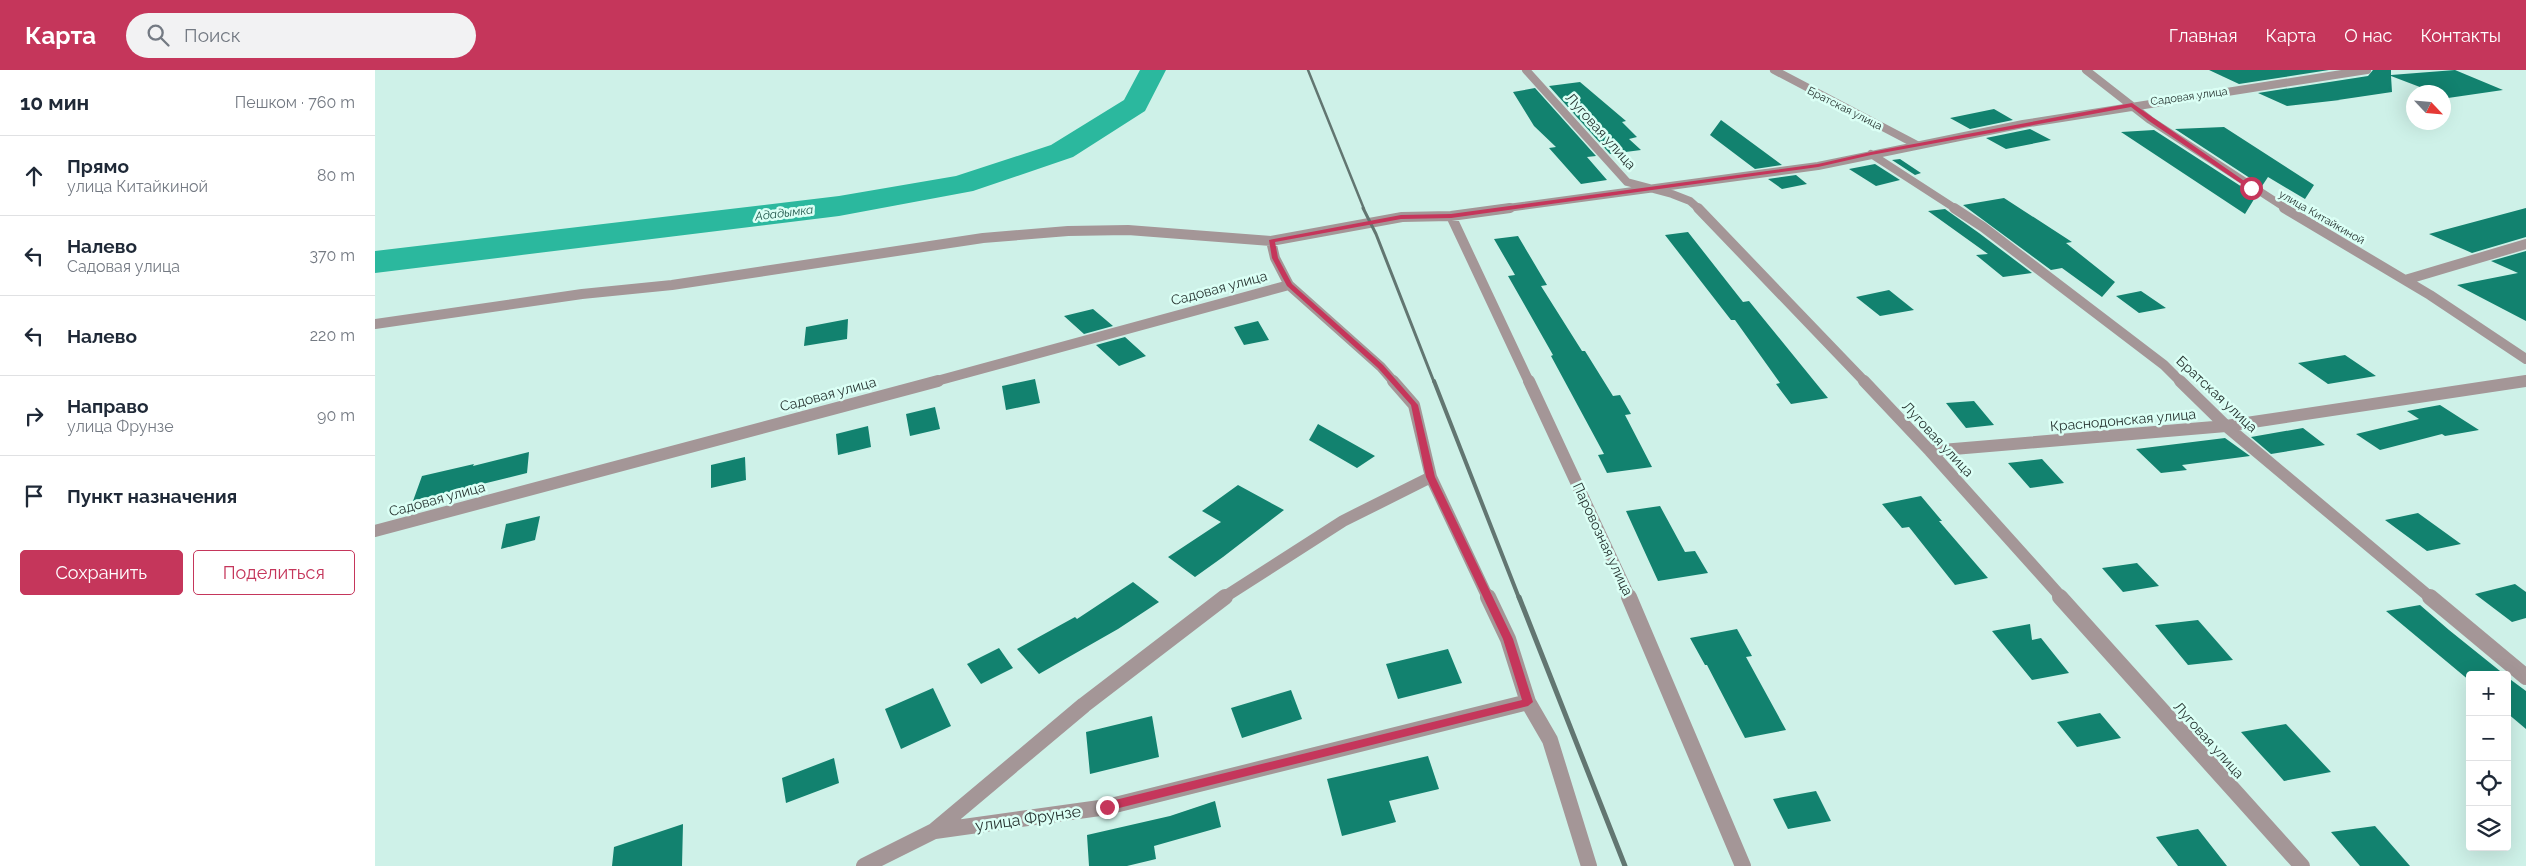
<!DOCTYPE html>
<html lang="ru">
<head>
<meta charset="utf-8">
<style>
	:root { --surface:#fff; --page:#f2f2f3; --text:#1f2937; --muted:#747a83; --line:#e0e1e3; --accent:#c5365b }
	body { margin:0; font-family:Raleway,sans-serif; background:var(--page); color:var(--text) }
	.controls { position:absolute; right:15px; bottom:15px; display:grid; overflow:hidden; border-radius:5px; box-shadow:0 5px 20px #0002 }
	.controls button { width:45px; height:45px; display:grid; place-items:center; padding:0; border:0; border-bottom:1px solid var(--line); background:var(--surface); color:var(--text); font:25px sans-serif }
	.compass { position:absolute; left:2031px; top:15px; width:45px; height:45px; border-radius:50%; background:var(--surface); box-shadow:0 5px 20px #0002; rotate:116deg }
	.stop { position:absolute; width:15px; height:15px; margin:-11px; border:4px solid #c5365b; border-radius:50%; background:#fff }
	.stop.end { background:#c5365b; border-color:#fff; box-shadow:0 1px 5px #0008 }
	.list { margin:0; padding:0; list-style:none }
	h2 { display:flex; justify-content:space-between; align-items:center; height:65px; margin:0; padding:0 20px; font-size:21px }
	h2 small { font-size:16px; font-weight:400; color:var(--muted) }
	.list li { display:grid; grid-template-columns:32px 1fr auto; gap:15px; align-items:center; box-sizing:border-box; height:80px; padding:0 20px; border-top:1px solid var(--line) }
	.list b { display:block; font-size:19px; white-space:nowrap }
	.list p { margin:0; font-size:16px; white-space:nowrap; color:var(--muted) }
	.list em { font-size:16px; font-style:normal; color:var(--muted) }
	.actions { display:flex; gap:10px; padding:15px 20px }
	.actions a { flex:1; padding:11px 0; border:1px solid var(--accent); border-radius:5px; text-align:center; font-size:18px; color:var(--accent) }
	.actions .main { background:var(--accent); color:#fff }
	.icon { flex:none; width:28px; height:28px; fill:none; stroke:currentColor; stroke-width:2; stroke-linecap:round; stroke-linejoin:round }
	.map { position:relative; flex:none; width:2151px; height:796px; overflow:hidden }
	header { display:flex; align-items:center; gap:30px; box-sizing:border-box; height:70px; padding:0 25px; background:var(--accent); color:#fff }
	header strong { font-size:24px }
	nav { display:flex; gap:28px; margin-inline-start:auto; font-size:18px }
	.search { width:350px; height:45px; background:var(--page); display:flex; align-items:center; gap:12px; box-sizing:border-box; padding:0 18px; border-radius:28px; color:var(--muted); font-size:19px }
	main { display:flex }
	aside { flex:1; background:var(--surface) }
	.map>svg:first-child { display:block }
</style>
</head>
<body>
<header>
<strong>Карта</strong>
<div class="search"><svg class="icon" aria-label="search" viewBox="0 0 24 24"><circle cx="10" cy="10" r="6"/><path d="M15 15l6 6"/></svg>Поиск</div>
<nav><a>Главная</a><a>Карта</a><a>О нас</a><a>Контакты</a></nav>
</header>
<main>
<aside>
<h2>10 мин<small>Пешком · 760 m</small></h2>
<ul class="list">
<li><svg class="icon" aria-label="ahead" viewBox="0 0 24 24"><path d="M12 20V5M6 11l6-6 6 6"/></svg><div><b>Прямо</b><p>улица Китайкиной</p></div><em>80 m</em></li>
<li><svg class="icon" aria-label="left" viewBox="0 0 24 24"><path d="M17 20v-9H6M10 6l-5 5 5 5"/></svg><div><b>Налево</b><p>Садовая улица</p></div><em>370 m</em></li>
<li><svg class="icon" aria-label="left" viewBox="0 0 24 24"><path d="M17 20v-9H6M10 6l-5 5 5 5"/></svg><div><b>Налево</b></div><em>220 m</em></li>
<li><svg class="icon" aria-label="right" viewBox="0 0 24 24"><path d="M7 20v-9h11M14 6l5 5-5 5"/></svg><div><b>Направо</b><p>улица Фрунзе</p></div><em>90 m</em></li>
<li><svg class="icon" aria-label="arrive" viewBox="0 0 24 24"><path d="M6 21V4h12l-3 4 3 4H6"/></svg><div><b>Пункт назначения</b></div></li>
</ul>
<div class="actions"><a class="main">Сохранить</a><a>Поделиться</a></div>
</aside>
<div class="map">
<svg width="2151" height="796" viewBox="0 0 2151 796">
	<rect width="100%" height="100%" fill="#cef1e8"/>
	<g fill="none" stroke-linecap="round" stroke-linejoin="round">
		<path fill="#2bb89e" fill-rule="evenodd" d="M765,0h26l-21,41 -72,46 -100,34 -134,25 -464,57v-22l464,-55 117,-20 95,-31 73,-45z"/>
	</g>
	<path fill="#12826f" d="M1834,0h120l-90,14z
		M1998,0h18v5l64,-5 48,20 -55,8 -5,-1v-5h-10l-42,-16 1,16 -54,8h2l-53,6 -29,-13 110,-17z
		M1205,12l46,39 -4,1 15,15 -8,2 12,11 -31,4 -61,-68z
		M1160,18l61,68 -9,1 20,23 -26,4 -32,-36 7,-1 -22,-21 -21,-34z
		M1619,39l19,11 -43,9 -20,-11z
		M1346,50l61,45 -27,4 -45,-34z
		M1849,57l90,58 -9,14 -37,-22 -6,9 -87,-57z
		M1655,59l21,11 -45,9 -20,-11z
		M1779,60l102,66 -11,18 -124,-82z
		M1525,89l21,14 -6,2 -23,-15z
		M1500,94l25,16 -24,6 -27,-17z
		M1421,105l11,9 -25,5 -14,-10z
		M1629,128l68,44 -6,1 49,39 -13,15 -40,-29 -11,2 -88,-65z
		M2151,138v29l-54,16 -43,-19z
		M1570,139l34,24 53,40 -29,4 -27,-22 12,-1 -60,-43z
		M1313,162l55,70 6,-1 79,97 -37,6 -15,-20 4,-1 -45,-63h-4l-66,-85z
		M1143,166l29,49 -6,1 41,65h3l28,45 7,-1 11,19 -6,1 27,52 -45,6 -9,-18 6,-1 -53,-98 2,-1 -45,-79 7,-1 -21,-36z
		M2151,181v70l-69,-36 61,-12 -27,-12z
		M1514,220l25,20 -34,6 -24,-19z
		M1766,221l25,17 -27,5 -23,-17z
		M718,239l20,17 -29,8 -20,-18z
		M473,249l-1,20 -43,7 2,-19z
		M883,251l11,19 -25,5 -10,-18z
		M750,267l21,19 -27,10 -23,-21z
		M1970,285l31,21 -48,8 -30,-21z
		M660,309l5,24 -34,7 -4,-24z
		M1599,331l20,24 -28,3 -20,-25z
		M2065,335l39,25 -34,6 -3,-2 -62,16 -24,-16 63,-15 -12,-8z
		M560,337l5,22 -30,7 -4,-22z
		M943,354l57,32 -18,12 -48,-28z
		M493,356l3,21 -33,8 -2,-21z
		M1928,358l22,17 -54,9 -20,-17z
		M1850,368l25,18 -68,9 5,5 -26,3 -25,-24z
		M154,382l-2,21 -114,28 9,-25 52,-12 -1,2z
		M370,387l1,23 -35,8v-23z
		M1667,389l22,24 -34,5 -22,-25z
		M863,415l46,25 -61,47 -28,20 -27,-20 53,-35 -19,-11z
		M1546,426l21,25h-3l49,57 -33,7 -46,-58 -7,1 -20,-24z
		M1285,436l25,46 10,-1 13,22 -50,8 -32,-70z
		M2043,443l43,31 -34,7 -42,-31z
		M165,446l-5,24 -34,9 5,-25z
		M1762,493l22,23 -36,6 -21,-24z
		M758,512l26,20 -41,27 -79,45 -22,-25 58,-32 2,2z
		M2140,514l11,8v26l-14,4 -37,-28z
		M2045,535l29,25 56,45h-35v6l-84,-70z
		M1823,550l35,40 -45,5 -33,-40z
		M1655,554l2,16 9,-2 28,35 -37,7 -40,-49z
		M1362,559l15,27 -6,1 40,73 -41,8 -38,-73h-2l-15,-27z
		M624,578l14,20 -32,16 -14,-20z
		M1073,579l14,34 -64,16 -12,-35z
		M2132,607l19,14v38l-19,-16z
		M558,618l18,38 -50,23 -16,-40z
		M916,620l11,29 -60,19 -11,-30z
		M1725,643l21,25 -44,9 -20,-25z
		M777,646l7,41 -69,17 -4,-42z
		M1911,654l45,48 -47,9 -43,-49z
		M1053,686l11,33 -50,12 7,21 -54,14 -15,-57z
		M459,688l5,25 -53,20 -4,-25z
		M1441,721l15,30 -43,8 -15,-30z
		M840,731l6,26 -67,19 2,13 -29,7h-38l-2,-31 83,-19z
		M308,754l-1,42h-70l2,-19z
		M2000,756l35,40h-50l-29,-34z
		M1823,759l29,37h-49l-22,-29z"/>
	<g fill="none" stroke-linecap="round" stroke-linejoin="round">
		<path stroke="#a49697" stroke-width="8" d="M1151,0l101,112 45,12 18,7 9,8
			M1399,0l143,75
			M1711,0l64,50 137,89
			M1496,84l85,55
			M1125,139l318,-43 205,-42 344,-54"/>
		<path stroke="#a49697" stroke-width="10" d="M1323,138l167,174
			M1579,138l29,19 181,138 17,17
			M1909,138l146,87 96,64
			M1076,146l78,166
			M896,171l4,17 14,27 92,82 13,15
			M2030,210l121,-36
			M0,254l207,-30 90,-9 311,-47 85,-7 60,-1 143,11 131,-24 49,-1 59,-8
			M558,312l356,-97
			M2143,312l8,-1"/>
		<path stroke="#a49697" stroke-width="12" d="M1018,311l21,24 17,72 57,121
			M1154,311l101,217
			M1489,311l66,70 132,147
			M1805,311l46,45 205,172
			M1555,381l296,-25 300,-45
			M0,461l563,-150
			M848,528l120,-77 88,-44"/>
		<path stroke="#a49697" stroke-width="16" d="M1113,527l20,42 20,63 22,38 39,126
			M1254,527l114,269
			M1685,527l242,269
			M2055,527l96,80
			M560,761l172,-24 421,-105
			M489,796l70,-35 150,-126 141,-108"/>
		<path stroke="#627671" stroke-width="2.5" d="M933,0l56,139"/>
		<path stroke="#627671" stroke-width="3" d="M988,138l13,26 58,148"/>
		<path stroke="#627671" stroke-width="4" d="M1059,311l85,217"/>
		<path stroke="#627671" stroke-width="5" d="M1144,527l106,269"/>
	</g>
	<path fill="#c5365b" d="M1757,33l121,84v2h-4l-100,-68 -18,-14 -260,48 -53,12 -367,51 -50,1 -126,23 3,16 14,26 91,81 35,40 17,72 78,162 20,63 -5,4 -421,105 -4,-1v-7l4,-1 415,-102 -19,-61 -77,-162 -15,-72 -33,-37 -91,-82 -15,-28 -3,-18 132,-25 50,-1 367,-50 53,-12z"/>
	<g text-anchor="middle" stroke-width="5" stroke-linejoin="round" paint-order="stroke">
		<g font-size="11" fill="#273431" stroke="#dbfff5">
			<text transform="translate(1814 26) rotate(-8)" y="4">Садовая улица</text>
			<text transform="translate(1470 38) rotate(27)" y="4">Братская улица</text>
			<text transform="translate(1947 147) rotate(30)" y="4">улица Китайкиной</text>
		</g>
		<g font-size="12" font-style="italic" fill="#1e5549" stroke="#dbfff5">
			<text transform="translate(409 143) rotate(-7)" y="4">Ададымка</text>
		</g>
		<g font-size="14" fill="#273431" stroke="#dbfff5">
			<text transform="translate(1226 61) rotate(48)" y="5">Луговая улица</text>
			<text transform="translate(844 218) rotate(-15)" y="5">Садовая улица</text>
			<text transform="translate(453 324) rotate(-15)" y="5">Садовая улица</text>
			<text transform="translate(1842 324) rotate(43)" y="5">Братская улица</text>
			<text transform="translate(1748 350) rotate(-5)" y="5">Краснодонская улица</text>
			<text transform="translate(1563 369) rotate(47)" y="5">Луговая улица</text>
			<text transform="translate(62 429) rotate(-15)" y="5">Садовая улица</text>
			<text transform="translate(1228 469) rotate(65)" y="5">Паровозная улица</text>
			<text transform="translate(1834 670) rotate(48)" y="5">Луговая улица</text>
		</g>
		<g font-size="16" fill="#273431" stroke="#dbfff5">
			<text transform="translate(653 748) rotate(-8)" y="6">улица Фрунзе</text>
		</g>
	</g>
</svg>
<div class="controls">
<button>+</button>
<button>−</button>
<button><svg class="icon" aria-label="locate" viewBox="0 0 24 24"><circle cx="12" cy="12" r="6"/><path d="M12 2v4M12 18v4M2 12h4M18 12h4"/></svg></button>
<button><svg class="icon" aria-label="layers" viewBox="0 0 24 24"><path d="M12 4l9 5-9 5-9-5zM3 14l9 5 9-5"/></svg></button>
</div>
<svg class="compass" viewBox="-18 -18 36 36"><path d="M0-13l5 13h-10z" fill="#e53935"/><path d="M0 13l5-13h-10z" fill="#747a83"/></svg>
<div class="stop" style="left:1876px;top:118px"></div>
<div class="stop end" style="left:732px;top:737px"></div>
</div>
</main>
</body>
</html>
